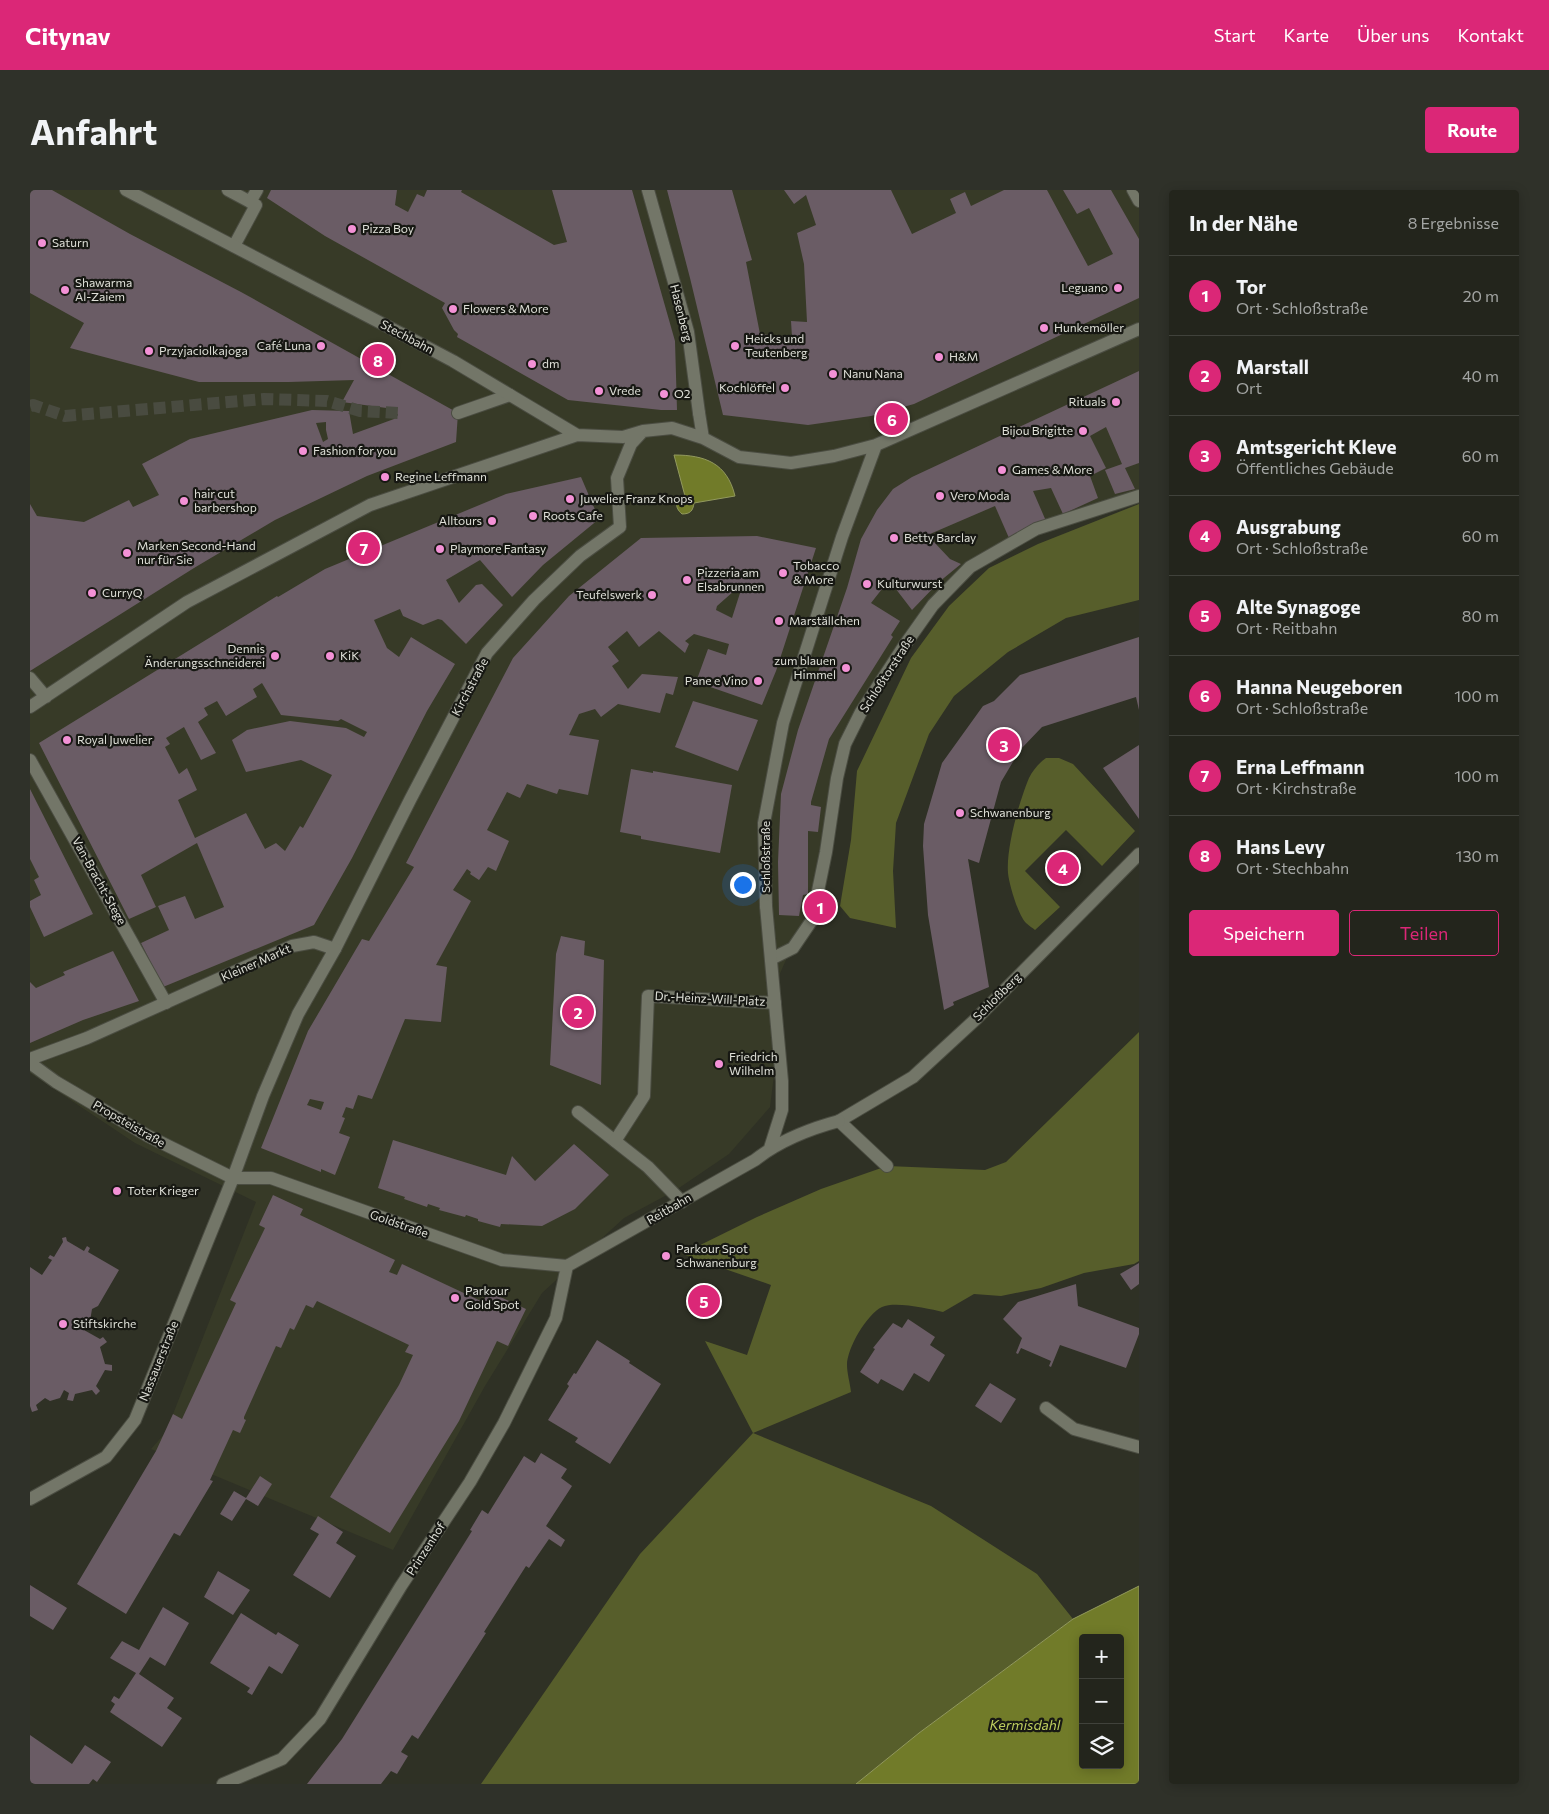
<!DOCTYPE html>
<html lang="de">
<head>
<meta charset="utf-8">
<style>
	:root { --surface:#23251c; --page:#2f3129; --text:#f1f3f6; --muted:#a3a5a3; --line:#40423b; --accent:#db2777 }
	body { margin:0; font-family:Commissioner,sans-serif; background:var(--page); color:var(--text) }
	.controls { position:absolute; right:15px; bottom:15px; display:grid; overflow:hidden; border-radius:5px; box-shadow:0 2px 12px #0003 }
	.controls button { width:45px; height:45px; display:grid; place-items:center; padding:0; border:0; border-bottom:1px solid var(--line); background:var(--surface); color:var(--text); font:25px sans-serif }
	.you { position:absolute; left:712px; top:694px; width:18px; height:18px; margin:-12px; border:4px solid #fff; border-radius:50%; background:#1a73e8; box-shadow:0 0 0 8px #1a73e833 }
	.badge { display:grid; place-items:center; width:32px; height:32px; border-radius:50%; background:var(--accent); color:#fff; font-size:16px; font-weight:700 }
	.pin { position:absolute; translate:-50% -50%; border:2px solid #fff; box-shadow:0 1px 5px #0006 }
	.list { margin:0; padding:0; list-style:none }
	h2 { display:flex; justify-content:space-between; align-items:center; height:65px; margin:0; padding:0 20px; font-size:21px }
	h2 small { font-size:16px; font-weight:400; color:var(--muted) }
	.list li { display:grid; grid-template-columns:32px 1fr auto; gap:15px; align-items:center; box-sizing:border-box; height:80px; padding:0 20px; border-top:1px solid var(--line) }
	.list b { display:block; font-size:19px; white-space:nowrap }
	.list p { margin:0; font-size:16px; white-space:nowrap; color:var(--muted) }
	.list em { font-size:16px; font-style:normal; color:var(--muted) }
	.actions { display:flex; gap:10px; padding:15px 20px }
	.actions a { flex:1; padding:11px 0; border:1px solid var(--accent); border-radius:5px; text-align:center; font-size:18px; color:var(--accent) }
	.actions .main { background:var(--accent); color:#fff }
	.icon { flex:none; width:28px; height:28px; fill:none; stroke:currentColor; stroke-width:2; stroke-linecap:round; stroke-linejoin:round }
	.map { position:relative; flex:none; width:1109px; height:1594px; overflow:hidden; border-radius:5px }
	header { display:flex; align-items:center; gap:30px; box-sizing:border-box; height:70px; padding:0 25px; background:var(--accent); color:#fff }
	header strong { font-size:24px }
	nav { display:flex; gap:28px; margin-inline-start:auto; font-size:18px }
	.intro { display:flex; align-items:center; justify-content:space-between; box-sizing:border-box; height:120px; padding:0 30px }
	h1 { margin:0; font-size:35px }
	.button { padding:12px 22px; border-radius:5px; background:var(--accent); color:#fff; font-size:18px; font-weight:700 }
	main { display:flex; gap:30px; padding:0 30px }
	aside { flex:1; background:var(--surface); border-radius:5px; box-shadow:0 2px 12px #0003 }
	.map>svg:first-child { display:block }
</style>
</head>
<body>
<header>
<strong>Citynav</strong>
<nav><a>Start</a><a>Karte</a><a>Über uns</a><a>Kontakt</a></nav>
</header>
<div class="intro"><h1>Anfahrt</h1><a class="button">Route</a></div>
<main>
<div class="map">
<svg width="1109" height="1594" viewBox="0 0 1109 1594">
	<rect width="100%" height="100%" fill="#2f3125"/>
	<path fill="#373a27" d="M0,0h1109v306l-111,39 -58,32 -37,38 -88,139 -37,166 -30,68 -3,89 -5,40 -41,47 -53,36 -52,28 -82,75 -57,93 -92,164 -242,-101 15,-17 90,-230 -121,-59 -105,-70z"/>
	<path fill="#575e2b" d="M1109,314v96l-73,18 -58,34 -54,44 -25,38 -33,89 -3,48 3,57 -46,-10 -10,-12 11,-66 6,-69 54,-113 38,-52 40,-38 49,-24z
		M1016,568h13l14,6 62,67 -33,35 -36,-36 -41,41 35,36 -25,23c-2,-2 -6,-4 -9,-7 -8,-8 -17,-39 -18,-50 -2,-25 11,-71 21,-95 4,-8 10,-15 17,-20z
		M1109,842v229l-5,3 -50,9 -43,15 -40,8 -27,-2 -31,18c-14,-3 -47,-11 -61,-5 -15,7 -35,41 -35,58 0,8 3,18 4,27l-98,41 178,73 106,68 36,45 -154,114 -63,51h-375l159,-230 113,-121 -48,-92 42,14 24,-70 -89,-31 75,-37 64,-28 66,-23 98,4 21,-8z"/>
	<path fill="#717b29" stroke="#92995e" fill-rule="evenodd" d="M644,265c31,0 53,8 61,41l-41,7c-1,8 -4,11 -12,11 -8,-7 -7,-14 3,-18z
		M1109,1396v198h-283l63,-51 154,-114zM1053,1448h37v127h-37z"/>
	<path fill="#6a5c65" fill-rule="evenodd" d="M0,0h22l78,44 111,58 217,121 -2,29 -89,34 -92,44 -81,48 -164,103v-167l7,12 47,6 45,-22 4,7 26,-12 -17,-31 48,-25 122,-29 37,1 4,23 41,-15 4,-4 -4,-6 -52,-7 12,-22 -65,2h-90l-129,-34 14,-25 -54,-30zM296,232v8l2,9 -5,3 -7,-19z
		M241,0h126l-2,15 13,7 9,-18 7,3 3,-7h35l-1,2 93,53 13,-3 -15,-52h80l43,151 2,69h-16l-93,-10 -111,-63 1,-3 -4,-4 -12,-22 3,-5 -120,-67 -58,-38z
		M637,0h65l20,70 -6,2 14,72 32,3 -1,-16 16,1 -3,-58 -7,-31 19,-8 -10,-30 -12,9 -10,-14h107l21,44 44,-21 -6,-14 15,-7 6,14 33,-16h43l41,76 25,-12 -24,-46 -12,6 -14,-24h48l28,49v59l-225,106 -43,12 -63,9 -85,-10 -33,-137z
		M1109,181v92l-14,5 10,21 -20,5 -10,-24 17,-6 -16,-37 -16,9 16,32 -16,8 8,22 -35,16 -12,-26 -18,3 13,30 -37,17 -14,-32 -72,31 11,5 16,17 11,5 -22,18 -27,28 -23,-30 -18,23 29,18 -9,14 2,2 -64,102 -18,63v3l10,2 -3,25 -10,-1v63l-5,1 -4,21 -20,-1 -1,-53 3,-68 17,-64 49,-142 14,-49 16,-29 16,-21 19,-12z
		M551,287l18,42 -56,46 -31,32 -32,-37 -34,20 13,23 17,-18 6,-1 21,21 -37,39 -24,-24 -4,-1 -15,6 -20,-9 -3,-7 -26,11 13,28 12,9 12,-20 44,27 -28,47 -75,147 -38,67 -151,62 -22,-44 28,-13 -11,-24 27,-10 10,23 29,-12 -27,-64 -56,32 15,32 -27,12 -90,-176 238,-147 1,1 47,-28 181,-75zM232,493l19,32 57,6 3,-2 26,13 -3,5 -18,-9 -56,-7 -43,9 -15,10 14,32 55,-12 31,15 -29,53 -3,-2 -15,25 -9,-8 -11,6 -19,-36 -51,25 -17,-38 19,-10 -10,-22 -8,6 -14,-27 5,-3 -4,-6 18,-11 17,33 15,-7 -18,-31 10,-7 -4,-7 13,-7 9,15 31,-19 -4,-8z
		M727,346l59,12 -40,123 -14,34 -66,-23 12,-33 18,6 3,-11 -35,-10 -9,7 4,3 -4,9 -26,-22 -20,16 -12,-16 -19,16 11,14 -7,5 16,23 14,-15 36,3 -5,18 -7,-2 -6,20 -42,-9 -17,13 -6,-8 -16,5 -10,21 30,5 -11,55 -29,-6 -2,5 -30,-10 -7,14 -13,-6 -20,38 22,11 -13,30 -8,-4 -9,13 -9,-6 1,-2 -4,-3 -14,21 18,11 -35,64 11,2 -6,55 -36,-3 -33,80 -14,-4 -5,14 -7,-2 -4,10 3,1 -6,15 11,4 -15,38 -14,-6v3l-60,-24 47,-117 54,-92 7,2 45,-74 -8,-4 107,-205 56,-62 72,-58zM704,401l6,2 -8,25 -16,-8 1,-4zM280,909l14,3 -3,8 -14,-5z
		M1109,447v73l-3,-13 -94,30 -22,23 -19,32 -22,81 -11,-4 21,128 -36,15 1,3 -10,5 -16,-95 -5,-69 1,-22 18,-61 41,-57 11,-5 26,-26z
		M663,511l65,19 -20,51 -63,-24z
		M1109,555v74l-36,-51z
		M601,579l22,4v-2l79,14 -12,68 -79,-14v-3l-21,-4z
		M0,599l63,125 -49,23 -14,-30v-6l11,-6 -7,-15 5,-3 -9,-18z
		M778,706l27,14 -4,8 -27,-15z
		M531,746l24,5 -1,14 20,5 -3,125 -51,-20 6,-111z
		M83,761l26,50 -56,19 -53,23v-61l6,6 29,-13 -2,-3z
		M363,950l113,35 6,-19 23,25 39,-37 35,31 -34,34 -33,17 -41,-2 -1,3 -22,-6v-2l-12,-4 -1,2 -26,-7 1,-2 -12,-4 -1,3 -23,-8 1,-2 -27,-9z
		M243,1005l30,14 -3,6 95,45 -6,12 8,3 5,-11 81,38 5,-11 38,18 -18,37 -11,-5 -38,80 -69,112 -60,-36 69,-112 14,-30 -8,-3 4,-7 -92,-44 -4,7 -7,-3 -12,25 -4,-2 -9,20 -5,-2 -32,71v2l2,1 -6,13 -7,-3 -23,50 3,1 -33,55 -6,-3 -48,81 -49,-30 79,-133 17,-37 9,5 54,-116 -6,-3 35,-72 -6,-3z
		M36,1047l1,4 17,10 3,-5 3,2 -2,4 31,18 -21,36 -6,3 -2,12 5,3 -2,4 -5,-3 -4,5 16,9 3,-2 4,5 -7,5 5,17 7,1v6l-7,-1 -9,16 4,5 -4,4 -4,-5 -17,4 -2,7 -6,-1 2,-7 -5,-3 -4,8 -10,3 -5,-3 -9,7 2,5 -6,2 -2,-6v-139l12,8 10,-15 -4,-2 2,-3 4,2 9,-15 -1,-4z
		M1109,1073v21l-8,6 -11,-16z
		M1046,1094l2,22 61,22v6l-13,34 -66,-23 -9,22 -2,-1 2,-5 -30,-13 -3,6 -2,-1 6,-15 -19,-19 15,-17z
		M878,1129l27,18 -5,8 15,10 -16,27 -15,-9 -11,18 -22,-12 -3,5 -18,-12 15,-23 -2,-1 20,-25 9,5z
		M567,1150l33,21 -1,2 32,21 -51,80 -35,-22 3,-4 -30,-18 21,-34 -2,-2 7,-11 2,1z
		M960,1193l26,16 -15,24 -26,-17z
		M511,1263l26,16 -6,9 11,8 -26,40 19,14 -4,7 -12,-8 -20,29 -3,-2 -42,66 2,1 -68,106 -6,-4 -11,17 7,4 -11,18 -6,-3 -10,13h-74l35,-45 130,-208 -2,-1 12,-20 6,4 36,-58 11,7z
		M230,1286l12,8 -14,22 -12,-7 -14,22 -12,-7 14,-23 12,7z
		M288,1326l25,16 -7,11 20,13 -26,42 -37,-23 26,-41 -9,-5z
		M188,1381l32,19 -17,25 -29,-18z
		M0,1395l37,23 -14,22 -23,-14z
		M133,1417l26,16 -24,43 -15,-9 -11,17 35,24 -7,10 15,10 -20,29 -52,-35 5,-8 -4,-3 3,-5 5,3 17,-26 -26,-15 12,-17 17,9z
		M211,1423l35,22 2,-3 21,13 -17,29 -13,-8 -17,29 -5,-3 3,-4 -40,-25z
		M0,1545l42,29 13,-19 26,17 -14,20 -4,-3 -4,5h-59z"/>
	<g fill="none" stroke-linecap="round" stroke-linejoin="round">
		<path stroke="#494b40" stroke-width="12" stroke-dasharray="12 6" stroke-linecap="butt" d="M0,216l3,-1 32,11 199,-17 63,2 33,10 38,2"/>
		<defs>
			<path id="service" d="M428,223l52,-18
				M0,570l136,243
				M741,769l22,-11 19,-28 14,-68 11,-74 8,-34 16,-32 43,-66 29,-41 37,-38 66,-38 103,-33
				M548,922l70,55 34,35
				M857,976l-48,-45 74,-44 64,-59 162,-164"/>
			<path id="pedestrian" d="M198,0l28,15 -22,41
				M220,12l7,-12
				M372,144l51,27 124,74
				M669,223l4,25
				M0,488l16,19
				M0,517l157,-105 183,-97 207,-70 46,2 20,-6 29,-3 31,10 36,19 52,6 43,-7 42,-11 263,-116
				M736,716l-2,-83 19,-100 59,-186 34,-92
				M305,759l75,-149 77,-147 47,-53 46,-44 40,-29 -3,-49 14,-34 12,-13
				M585,951l29,-45 4,-100 127,7"/>
			<path id="minor" d="M96,0l276,144
				M618,0l40,142 11,81
				M1103,0l6,11
				M736,716l16,175v29l-12,38
				M0,869l57,-21 205,-92 22,-4 21,7 -37,65 -35,82 -30,82 -98,242 -29,37 -76,42
				M0,873l26,19 92,54 85,42h38l231,82 65,6
				M537,1076l188,-106c24,-19 54,-31 84,-39
				M1016,1218l28,21 65,18
				M193,1594l59,-25 38,-40 81,-133 69,-104 34,-59 52,-105 11,-52"/>
		</defs>
		<use href="#service" stroke="#4b4d42" stroke-width="14"/>
		<use href="#pedestrian" stroke="#4b4d42" stroke-width="14"/>
		<use href="#minor" stroke="#4b4d42" stroke-width="14"/>
		<use href="#service" stroke="#737668" stroke-width="12"/>
		<use href="#pedestrian" stroke="#737668" stroke-width="12"/>
		<use href="#minor" stroke="#737668" stroke-width="12"/>
	</g>
	<g fill="#f391d6" stroke="#171813" stroke-width="2">
		<circle cx="322" cy="39" r="5"/>
		<circle cx="12" cy="53" r="5"/>
		<circle cx="1088" cy="98" r="5"/>
		<circle cx="35" cy="100" r="5"/>
		<circle cx="423" cy="119" r="5"/>
		<circle cx="1014" cy="138" r="5"/>
		<circle cx="291" cy="156" r="5"/>
		<circle cx="705" cy="156" r="5"/>
		<circle cx="119" cy="161" r="5"/>
		<circle cx="909" cy="167" r="5"/>
		<circle cx="502" cy="174" r="5"/>
		<circle cx="803" cy="184" r="5"/>
		<circle cx="755" cy="198" r="5"/>
		<circle cx="569" cy="201" r="5"/>
		<circle cx="634" cy="204" r="5"/>
		<circle cx="1086" cy="212" r="5"/>
		<circle cx="1053" cy="241" r="5"/>
		<circle cx="273" cy="261" r="5"/>
		<circle cx="972" cy="280" r="5"/>
		<circle cx="355" cy="287" r="5"/>
		<circle cx="910" cy="306" r="5"/>
		<circle cx="540" cy="309" r="5"/>
		<circle cx="154" cy="311" r="5"/>
		<circle cx="503" cy="326" r="5"/>
		<circle cx="462" cy="331" r="5"/>
		<circle cx="864" cy="348" r="5"/>
		<circle cx="410" cy="359" r="5"/>
		<circle cx="97" cy="363" r="5"/>
		<circle cx="753" cy="383" r="5"/>
		<circle cx="657" cy="390" r="5"/>
		<circle cx="837" cy="394" r="5"/>
		<circle cx="62" cy="403" r="5"/>
		<circle cx="622" cy="405" r="5"/>
		<circle cx="749" cy="431" r="5"/>
		<circle cx="245" cy="466" r="5"/>
		<circle cx="300" cy="466" r="5"/>
		<circle cx="816" cy="478" r="5"/>
		<circle cx="728" cy="491" r="5"/>
		<circle cx="37" cy="550" r="5"/>
		<circle cx="930" cy="623" r="5"/>
		<circle cx="689" cy="874" r="5"/>
		<circle cx="87" cy="1001" r="5"/>
		<circle cx="636" cy="1066" r="5"/>
		<circle cx="425" cy="1108" r="5"/>
		<circle cx="33" cy="1134" r="5"/>
	</g>
	<g text-anchor="middle" stroke-width="4.5" stroke-linejoin="round" paint-order="stroke">
		<g font-size="12" fill="#dfe0d8" stroke="#171813" text-anchor="start">
			<text x="332" y="43">Pizza Boy</text>
			<text x="22" y="57">Saturn</text>
			<text x="45" y="97">Shawarma<tspan x="45" dy="14">Al-Zaiem</tspan></text>
			<text x="1078" y="102" text-anchor="end">Leguano</text>
			<text x="433" y="123">Flowers &amp; More</text>
			<text x="1024" y="142">Hunkemöller</text>
			<text x="715" y="153">Heicks und<tspan x="715" dy="14">Teutenberg</tspan></text>
			<text x="281" y="160" text-anchor="end">Café Luna</text>
			<text x="129" y="165">Przyjaciolkajoga</text>
			<text x="919" y="171">H&amp;M</text>
			<text x="512" y="178">dm</text>
			<text x="813" y="188">Nanu Nana</text>
			<text x="745" y="202" text-anchor="end">Kochlöffel</text>
			<text x="579" y="205">Vrede</text>
			<text x="644" y="208">O2</text>
			<text x="1076" y="216" text-anchor="end">Rituals</text>
			<text x="1043" y="245" text-anchor="end">Bijou Brigitte</text>
			<text x="283" y="265">Fashion for you</text>
			<text x="982" y="284">Games &amp; More</text>
			<text x="365" y="291">Regine Leffmann</text>
			<text x="164" y="308">hair cut<tspan x="164" dy="14">barbershop</tspan></text>
			<text x="920" y="310">Vero Moda</text>
			<text x="550" y="313">Juwelier Franz Knops</text>
			<text x="513" y="330">Roots Cafe</text>
			<text x="452" y="335" text-anchor="end">Alltours</text>
			<text x="874" y="352">Betty Barclay</text>
			<text x="107" y="360">Marken Second-Hand<tspan x="107" dy="14">nur für Sie</tspan></text>
			<text x="420" y="363">Playmore Fantasy</text>
			<text x="763" y="380">Tobacco<tspan x="763" dy="14">&amp; More</tspan></text>
			<text x="667" y="387">Pizzeria am<tspan x="667" dy="14">Elsabrunnen</tspan></text>
			<text x="847" y="398">Kulturwurst</text>
			<text x="72" y="407">CurryQ</text>
			<text x="612" y="409" text-anchor="end">Teufelswerk</text>
			<text x="759" y="435">Marställchen</text>
			<text x="235" y="463" text-anchor="end">Dennis<tspan x="235" dy="14">Änderungsschneiderei</tspan></text>
			<text x="310" y="470">KiK</text>
			<text x="806" y="475" text-anchor="end">zum blauen<tspan x="806" dy="14">Himmel</tspan></text>
			<text x="718" y="495" text-anchor="end">Pane e Vino</text>
			<text x="47" y="554">Royal Juwelier</text>
			<text x="940" y="627">Schwanenburg</text>
			<text x="699" y="871">Friedrich<tspan x="699" dy="14">Wilhelm</tspan></text>
			<text x="97" y="1005">Toter Krieger</text>
			<text x="646" y="1063">Parkour Spot<tspan x="646" dy="14">Schwanenburg</tspan></text>
			<text x="435" y="1105">Parkour<tspan x="435" dy="14">Gold Spot</tspan></text>
			<text x="43" y="1138">Stiftskirche</text>
		</g>
		<g font-size="12" fill="#dfe0d8" stroke="#171813">
			<text transform="translate(651 123) rotate(76)" y="4">Hasenberg</text>
			<text transform="translate(377 147) rotate(28)" y="4">Stechbahn</text>
			<text transform="translate(857 484) rotate(-57)" y="4">Schloßtorstraße</text>
			<text transform="translate(440 497) rotate(-62)" y="4">Kirchstraße</text>
			<text transform="translate(736 667) rotate(-90)" y="4">Schloßstraße</text>
			<text transform="translate(69 691) rotate(61)" y="4">Van-Bracht-Stege</text>
			<text transform="translate(226 773) rotate(-24)" y="4">Kleiner Markt</text>
			<text transform="translate(967 807) rotate(-45)" y="4">Schloßberg</text>
			<text transform="translate(680 809) rotate(3)" y="4">Dr.-Heinz-Will-Platz</text>
			<text transform="translate(99 934) rotate(30)" y="4">Propsteistraße</text>
			<text transform="translate(639 1019) rotate(-30)" y="4">Reitbahn</text>
			<text transform="translate(369 1034) rotate(19)" y="4">Goldstraße</text>
			<text transform="translate(129 1171) rotate(-68)" y="4">Nassauerstraße</text>
			<text transform="translate(396 1359) rotate(-57)" y="4">Prinzenhof</text>
		</g>
		<g font-size="14" font-style="italic" fill="#bdcc5e" stroke="#171813">
			<text x="995" y="1540">Kermisdahl</text>
		</g>
	</g>
</svg>
<div class="controls">
<button>+</button>
<button>−</button>
<button><svg class="icon" aria-label="layers" viewBox="0 0 24 24"><path d="M12 4l9 5-9 5-9-5zM3 14l9 5 9-5"/></svg></button>
</div>
<div class="you"></div>
<div class="pin badge" style="left:790px;top:717px">1</div>
<div class="pin badge" style="left:548px;top:822px">2</div>
<div class="pin badge" style="left:974px;top:555px">3</div>
<div class="pin badge" style="left:1033px;top:678px">4</div>
<div class="pin badge" style="left:674px;top:1111px">5</div>
<div class="pin badge" style="left:862px;top:229px">6</div>
<div class="pin badge" style="left:334px;top:358px">7</div>
<div class="pin badge" style="left:348px;top:170px">8</div>
</div>
<aside>
<h2>In der Nähe<small>8 Ergebnisse</small></h2>
<ul class="list">
<li><span class="badge">1</span><div><b>Tor</b><p>Ort · Schloßstraße</p></div><em>20 m</em></li>
<li><span class="badge">2</span><div><b>Marstall</b><p>Ort</p></div><em>40 m</em></li>
<li><span class="badge">3</span><div><b>Amtsgericht Kleve</b><p>Öffentliches Gebäude</p></div><em>60 m</em></li>
<li><span class="badge">4</span><div><b>Ausgrabung</b><p>Ort · Schloßstraße</p></div><em>60 m</em></li>
<li><span class="badge">5</span><div><b>Alte Synagoge</b><p>Ort · Reitbahn</p></div><em>80 m</em></li>
<li><span class="badge">6</span><div><b>Hanna Neugeboren</b><p>Ort · Schloßstraße</p></div><em>100 m</em></li>
<li><span class="badge">7</span><div><b>Erna Leffmann</b><p>Ort · Kirchstraße</p></div><em>100 m</em></li>
<li><span class="badge">8</span><div><b>Hans Levy</b><p>Ort · Stechbahn</p></div><em>130 m</em></li>
</ul>
<div class="actions"><a class="main">Speichern</a><a>Teilen</a></div>
</aside>
</main>
</body>
</html>
